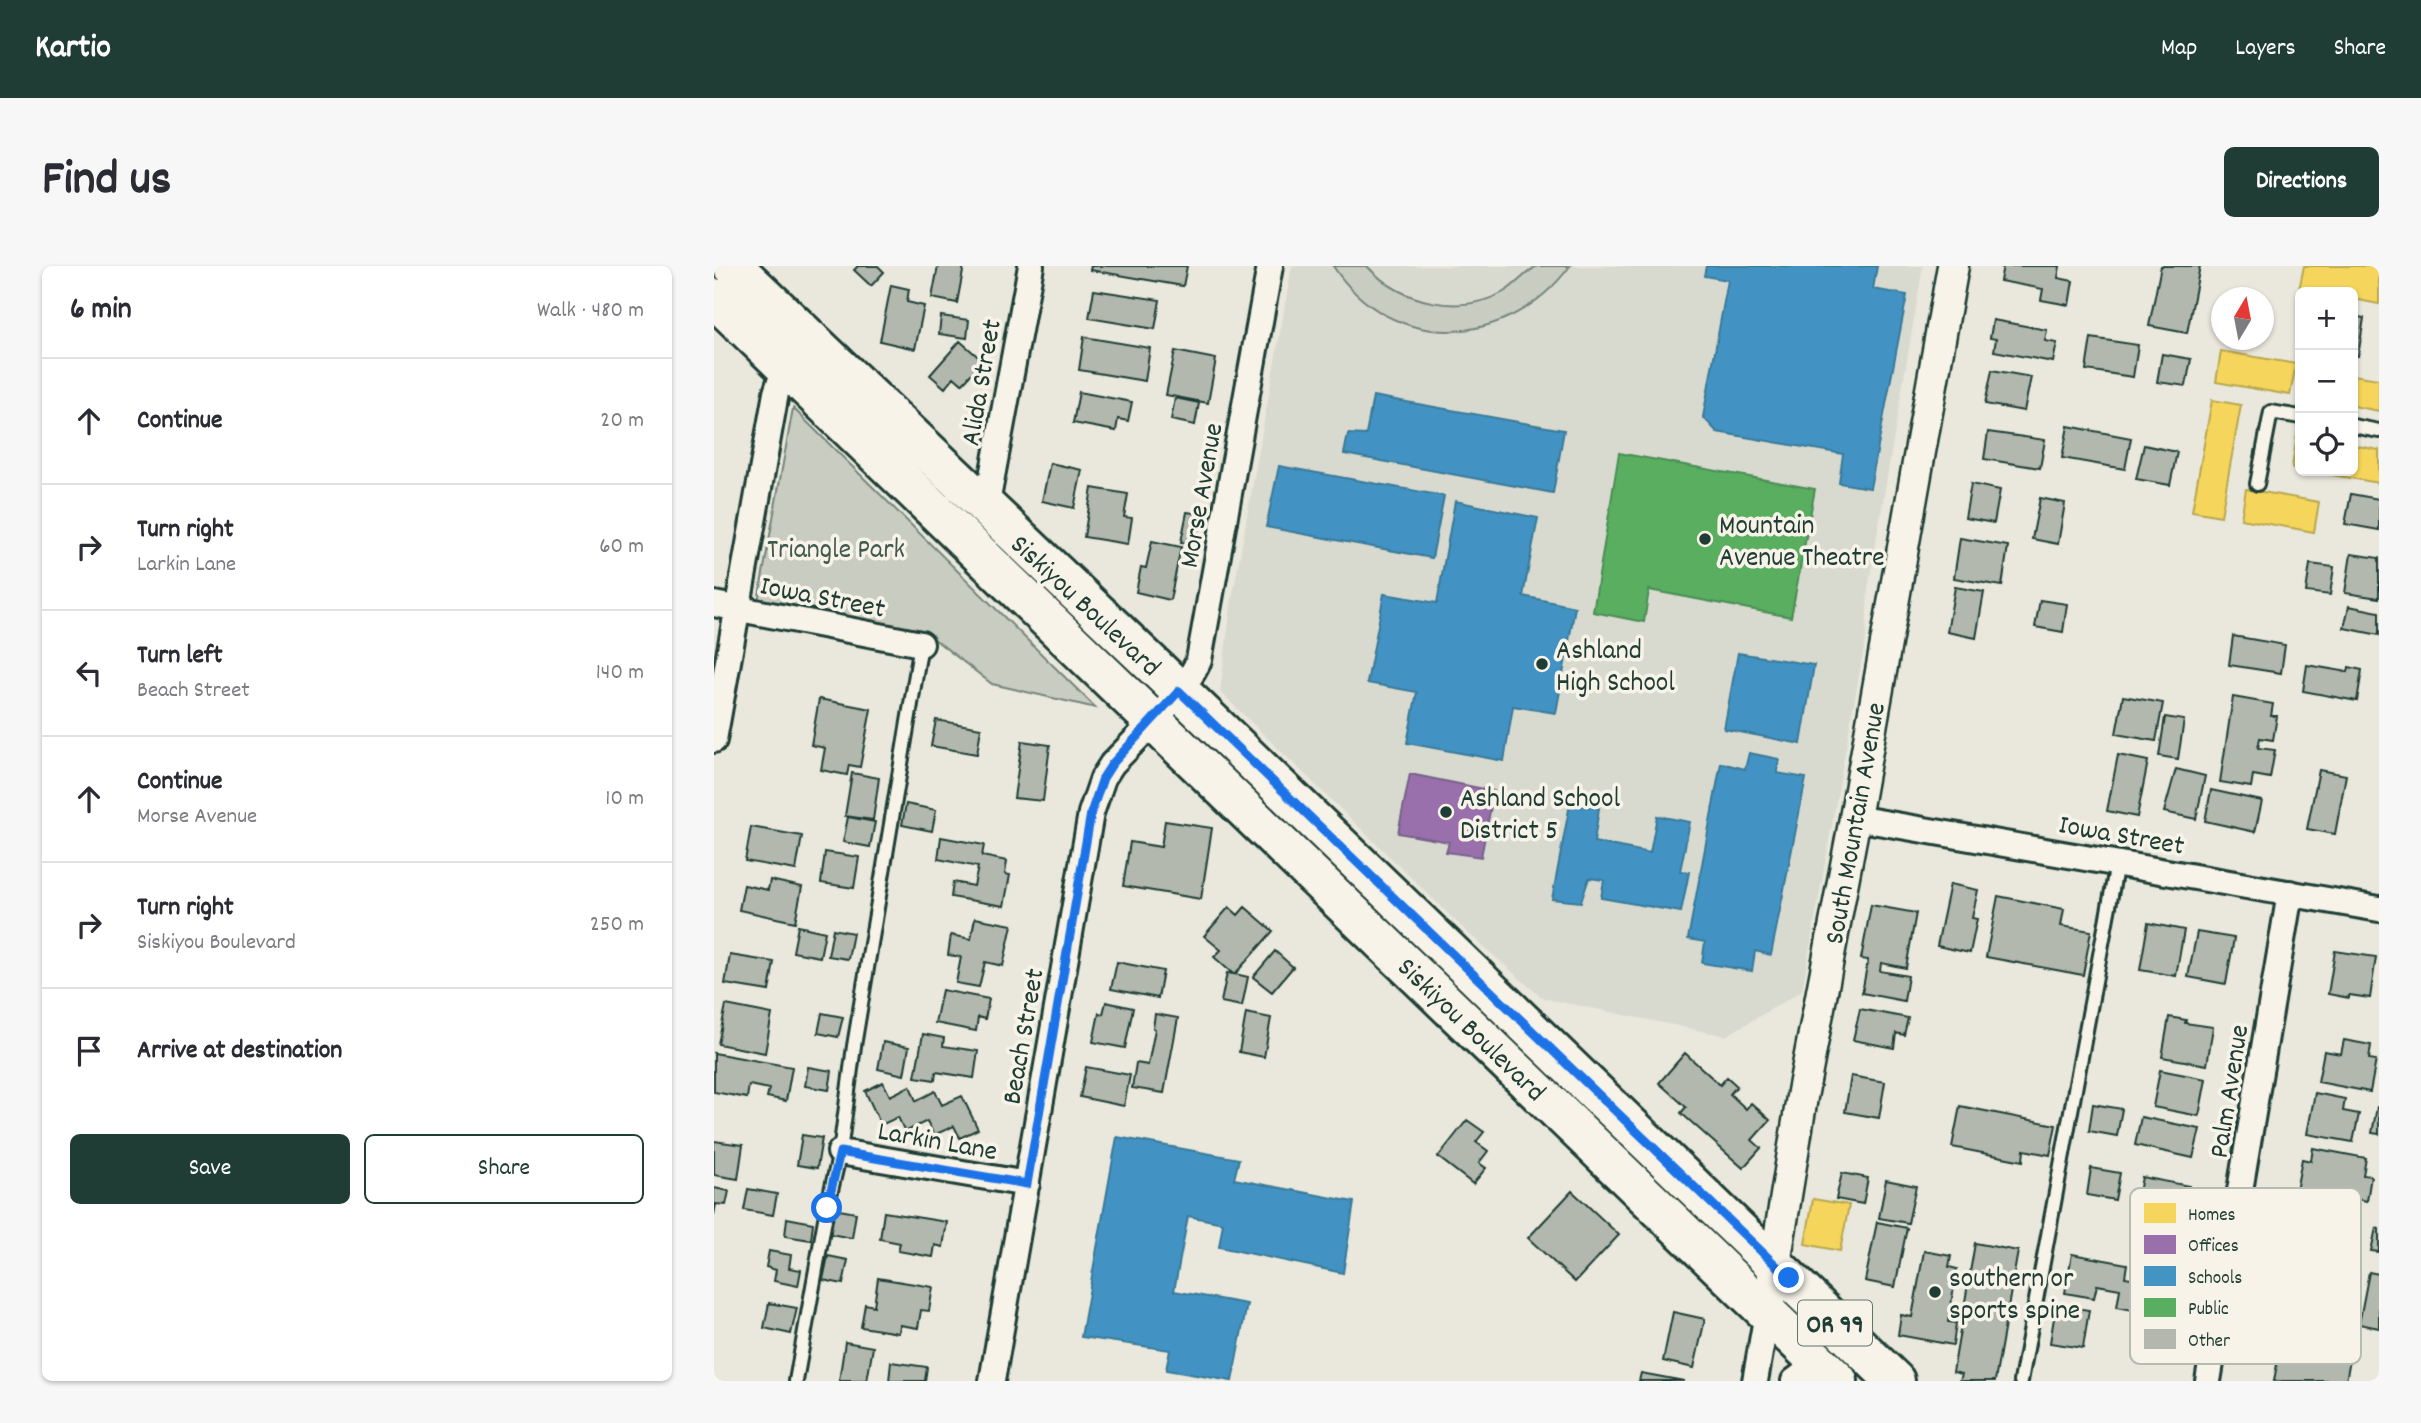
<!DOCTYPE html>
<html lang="en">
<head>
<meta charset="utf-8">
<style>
	:root { --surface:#fff; --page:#f7f7f7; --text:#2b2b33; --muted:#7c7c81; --line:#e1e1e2; --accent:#1f3d34 }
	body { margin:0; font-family:Dekko,sans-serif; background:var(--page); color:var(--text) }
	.controls { position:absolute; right:21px; top:21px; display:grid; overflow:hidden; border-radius:10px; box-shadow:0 2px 5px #0004 }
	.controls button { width:63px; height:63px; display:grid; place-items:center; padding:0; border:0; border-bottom:2px solid var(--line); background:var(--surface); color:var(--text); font:35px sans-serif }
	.compass { position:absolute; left:1497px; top:21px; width:63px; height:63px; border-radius:50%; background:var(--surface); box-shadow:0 2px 5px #0004; rotate:10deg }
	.stop { position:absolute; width:21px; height:21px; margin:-16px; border:5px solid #1a73e8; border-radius:50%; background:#fff }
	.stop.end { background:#1a73e8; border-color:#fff; box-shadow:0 2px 7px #0008 }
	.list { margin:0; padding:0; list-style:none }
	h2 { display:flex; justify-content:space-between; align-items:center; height:91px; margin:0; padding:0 28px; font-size:30px }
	h2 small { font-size:23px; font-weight:400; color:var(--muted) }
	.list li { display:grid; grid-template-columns:46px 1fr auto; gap:21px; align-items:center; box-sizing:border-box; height:126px; padding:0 28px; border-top:2px solid var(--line) }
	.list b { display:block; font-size:26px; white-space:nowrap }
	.list p { margin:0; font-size:23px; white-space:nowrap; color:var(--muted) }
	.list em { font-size:23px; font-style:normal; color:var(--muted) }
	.actions { display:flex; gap:14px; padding:21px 28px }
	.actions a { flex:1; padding:16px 0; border:2px solid var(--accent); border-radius:10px; text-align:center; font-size:24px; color:var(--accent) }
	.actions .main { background:var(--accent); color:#fff }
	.icon { flex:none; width:38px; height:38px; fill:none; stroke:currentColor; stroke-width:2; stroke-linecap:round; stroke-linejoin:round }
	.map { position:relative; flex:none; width:1665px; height:1115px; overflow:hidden; border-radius:10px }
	header { display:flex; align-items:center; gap:42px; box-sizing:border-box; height:98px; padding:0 35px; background:var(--accent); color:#fff }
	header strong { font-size:33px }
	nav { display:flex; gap:38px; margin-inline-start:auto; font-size:24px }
	.intro { display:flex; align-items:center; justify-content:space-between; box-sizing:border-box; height:168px; padding:0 42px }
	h1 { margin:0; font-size:49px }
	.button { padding:18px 32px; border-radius:10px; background:var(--accent); color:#fff; font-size:24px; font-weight:700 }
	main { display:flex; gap:42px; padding:0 42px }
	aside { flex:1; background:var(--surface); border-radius:10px; box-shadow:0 2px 5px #0004 }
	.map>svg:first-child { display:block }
</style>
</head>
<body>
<header>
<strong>Kartio</strong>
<nav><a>Map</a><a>Layers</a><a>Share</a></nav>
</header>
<div class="intro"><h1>Find us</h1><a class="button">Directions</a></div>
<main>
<aside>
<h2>6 min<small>Walk · 480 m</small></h2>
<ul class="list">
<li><svg class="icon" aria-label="ahead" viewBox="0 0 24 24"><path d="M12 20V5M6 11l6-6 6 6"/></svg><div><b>Continue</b></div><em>20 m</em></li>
<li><svg class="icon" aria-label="right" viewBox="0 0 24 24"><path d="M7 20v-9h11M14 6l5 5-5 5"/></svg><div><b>Turn right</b><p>Larkin Lane</p></div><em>60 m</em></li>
<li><svg class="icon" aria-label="left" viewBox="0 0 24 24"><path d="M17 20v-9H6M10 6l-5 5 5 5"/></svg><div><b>Turn left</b><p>Beach Street</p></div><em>140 m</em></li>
<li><svg class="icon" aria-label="ahead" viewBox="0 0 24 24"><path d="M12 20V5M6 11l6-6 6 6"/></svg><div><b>Continue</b><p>Morse Avenue</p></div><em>10 m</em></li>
<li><svg class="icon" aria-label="right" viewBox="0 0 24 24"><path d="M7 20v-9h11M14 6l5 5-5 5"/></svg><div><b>Turn right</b><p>Siskiyou Boulevard</p></div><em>250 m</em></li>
<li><svg class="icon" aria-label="arrive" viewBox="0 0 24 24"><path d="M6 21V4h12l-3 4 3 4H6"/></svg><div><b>Arrive at destination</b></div></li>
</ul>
<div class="actions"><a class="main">Save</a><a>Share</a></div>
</aside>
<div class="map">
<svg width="1665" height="1115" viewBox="0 0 1665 1115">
	<rect width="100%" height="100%" fill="#eae8dd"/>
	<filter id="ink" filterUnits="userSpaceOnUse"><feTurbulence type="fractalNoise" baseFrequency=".0143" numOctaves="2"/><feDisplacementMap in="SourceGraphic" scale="14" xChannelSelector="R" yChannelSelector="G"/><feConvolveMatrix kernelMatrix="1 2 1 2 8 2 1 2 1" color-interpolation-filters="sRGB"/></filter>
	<g filter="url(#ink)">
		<path fill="#d9dacf" d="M578,0h631l-55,323 -2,48 -64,354 -76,45 -184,-38 -74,-65 -248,-241 11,-87z"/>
		<path fill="#c8ccc1" stroke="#74847a" stroke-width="2" d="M619,0h34c35,38 95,51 140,24 9,-6 23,-21 30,-24 9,0 24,0 33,0 -61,83 -178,90 -237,0z
			M79,142l303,300 -104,-24 -67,-52 -167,-31z"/>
		<path fill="#f6d55c" stroke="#b6a750" stroke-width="2" d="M1590,0h75v38l-26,-5v-7h-39l-15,-2z
			M1507,85l75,13 -6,31 -74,-13z
			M1639,109l26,4v32l-26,-5z
			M1498,134l29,5 -20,111 -29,-5z
			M1583,169l3,1v33l-8,-1z
			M1639,179l26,5v33l-70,-12h44z
			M1532,223l73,13 -5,30 -73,-13z
			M1099,933l36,6 -9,46 -35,-7z"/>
		<path fill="#9970ab" stroke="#746187" stroke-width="2" d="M696,508l84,17 -13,66 -35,-5 3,-10 -51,-9z"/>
		<path fill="#4393c3" stroke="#387998" stroke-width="2" d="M992,0h171l-4,23 34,6 -37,193 -31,-5 4,-29 -126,-22 -14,-15 25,-137 -24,-4z
			M659,130l191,34 -11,63 -209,-39 4,-20 18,1z
			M565,200l165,30 -12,62 -166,-31z
			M741,235l83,17 -15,78 52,11 -19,106 -43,-7 -9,55 -97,-18 10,-51 -50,-9 17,-89 53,9z
			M1024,387l76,12 -13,79 -77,-15z
			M1035,487l30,6 -2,14 29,5 -35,177 -16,-4 -3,20 -50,-8 3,-21 -17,-3 33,-176 24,6z
			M856,538l29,4 -5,34 56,11 7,-37 33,6 -10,49 9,1 -8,40 -80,-14 3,-18 -15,-2 -8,24 -29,-3z
			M403,871l122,22 -5,20 120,23 -11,71 -124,-26 4,-24 -35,-7 -14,75 73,13 -15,77 -66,-11 4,-20 -89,-13z"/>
		<path fill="#5aae61" stroke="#488c54" stroke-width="2" d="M905,187l196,36 -24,128 -142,-27 -5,32 -51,-10z"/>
		<path fill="#b2b8ae" stroke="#1f3d34" stroke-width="2" d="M144,0h20l6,6 -13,14 -17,-16z
			M224,0h26l-7,37 -25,-5z
			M377,0h96l-4,20 -93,-16z
			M1289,0h57l-2,12 15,3 -4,24 -28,-5 2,-11 -43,-8z
			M1447,0h39l-13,67 -38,-7z
			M177,19l18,4 -2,13 17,4 -9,43 -35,-8z
			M380,24l66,10 -5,29 -66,-11z
			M227,50l28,4 -2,18 -28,-4z
			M1639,50l11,2 -6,38 -5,-1z
			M1279,54l54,10 -2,11 12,2 -4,19 -59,-11 2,-12 -6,-1z
			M370,71l66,11 -5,33 -66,-11z
			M1377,72l47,7 -5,32 -47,-7z
			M246,75l23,20 -21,23 -8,-7 -9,11 -15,-13z
			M461,85l41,8 -8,44 -42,-8z
			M1448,88l29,5 -5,27 -29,-4z
			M1278,104l39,7 -7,34 -39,-7z
			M365,126l53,10 -4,19 -10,-2 -2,12 -43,-8z
			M461,132l24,5 -4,22 -24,-5z
			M1354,160l63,12 -6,31 -63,-11z
			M1274,166l57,8 -5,28 -56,-9z
			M1430,179l33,7 -7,33 -34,-6z
			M336,197l32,7 -8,38 -32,-7z
			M1257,218l29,6 -6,33 -29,-5z
			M378,222l36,6 -4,23 8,1 -4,26 -44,-7z
			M1637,228l28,5v31l-34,-6z
			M1326,232l25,5 -7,41 -26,-5z
			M473,246l14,2 -6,31 -14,-3z
			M1246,272l48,8 -6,40 -48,-8z
			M438,275l29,6 -11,53 -34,-8 5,-25 5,1z
			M1637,288l28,4v40l-34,-5z
			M1596,298l24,3 -4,28 -24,-3z
			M1241,321l29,5 -8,46 -29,-6z
			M1326,334l27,4 -4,28 -28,-5z
			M1635,340l30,6v23l-35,-7z
			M1519,370l52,9 -4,28 -52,-8z
			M1593,399l41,7 1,-5 13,3 -5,31 -54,-10z
			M1409,430l40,7 -7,38 -40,-7z
			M1519,431l40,7 -2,12h6l-4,24 -13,-2 -2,10 17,2 -5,28 -17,-3 -2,12 -31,-5z
			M105,433l52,10 -11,58 -11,-2 -2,10 -26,-5 4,-22 -14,-3z
			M1451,451l19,3 -6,39 -19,-3z
			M222,454l45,8 -4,26 -46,-8z
			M308,475l28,4 -7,56 -29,-3z
			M1404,489l30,6 -11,56 -30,-6z
			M1462,503l29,7 -9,43 -32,-7z
			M1605,504l27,5 -11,59 -28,-5z
			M138,507l27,5 -6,42 -28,-4z
			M1497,524l51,11 -7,31 -50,-11z
			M192,538l30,6 -4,21 -30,-6z
			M134,551l27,5 -5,25 -27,-5z
			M451,555l47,7 -11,71 -78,-13 7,-44 31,5z
			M37,561l51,9 -6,34 -51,-9z
			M227,571l43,8 -2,11 25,5 -2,13 5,1 -6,31 -53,-9 2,-15 21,4 4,-19 -40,-8z
			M111,586l34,5 -5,31 -33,-5z
			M56,614l32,7 -7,35 -56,-12 5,-25 24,5z
			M1236,618l28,6 -6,28 5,1 -7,34 -33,-7z
			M1284,630l66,13 -3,17 30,5 -8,44 -97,-18z
			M1157,639l45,8 -10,55 -25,-5 -1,8 28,5 -4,25 -42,-8 6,-33 -7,-1z
			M515,641l9,8 7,-8 28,24 -38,43 13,3 -6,29 -21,-4 6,-29 6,1 -19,-17 7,-7 -17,-14z
			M261,652l37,7 -9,41 -18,-4 -6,25 -23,-4 5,-26 -13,-2 3,-20 20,4z
			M1434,657l36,7 -8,46 -36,-6z
			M84,660l27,6 -5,25 -27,-5z
			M119,663l20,4 -5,26 -20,-3z
			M1483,666l37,6 -8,46 -38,-7z
			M561,685l18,16 -21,25 -19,-15z
			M1621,685l41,6 -6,41 -21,-3v3l-21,-4z
			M16,689l44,7 -5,29 -44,-7z
			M403,696l46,9 -5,27 -47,-9z
			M228,724l47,9 -4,20 -7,-2 -2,14 -41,-8z
			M392,736l27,6 -8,40 -32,-6 6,-29 4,1z
			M12,739l46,9 -7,39 -47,-9z
			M1146,743l48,9 -4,17 -8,-2 -2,15 -41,-8z
			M108,747l21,4 -5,20 -20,-4z
			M532,747l25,5 -7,39 -25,-5z
			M441,748l23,4 -14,75 -32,-5 4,-25 12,2 7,-36 -2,-1z
			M1455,751l17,3 -1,3 28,4 -6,38 -45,-8z
			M209,768l21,4 -1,8 35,5 -4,27 -38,-6 -1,8 -20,-3z
			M1630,774l27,5 -2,14 7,1 -6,32 -52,-10 6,-31 17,3z
			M169,776l26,5 -5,28 -26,-6z
			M0,787l78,14 -6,34 -19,-4 2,-8 -20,-4 -2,13 -33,-6z
			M971,787l35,32 7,-8 10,9 -7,8 16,15 5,-6 19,17 -18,20 9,8 -18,20 -62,-55 5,-6 -27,-24z
			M94,801l24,4 -3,19 -24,-4z
			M372,801l44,8 -6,31 -44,-9z
			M1446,804l46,9 -7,37 -46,-9z
			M1137,810l34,6 -6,36 -34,-6z
			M169,816l7,14 20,-10 6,15 19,-10 7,14 20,-9 16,33 -18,9 -6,-12 -20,9 -7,-14 -22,11 -7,-15 -17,8 -16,-34z
			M1601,827l30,6 -2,12 16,3 -6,28 -46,-8z
			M1379,838l29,5 -5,27 -28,-5z
			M1246,840l96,19 -6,30 -26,-5 -1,11 -71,-14z
			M1663,841h2v27l-7,-1z
			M1427,851l59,12 -7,29 -58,-13z
			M753,854l17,12 -8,10 12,9 -9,12 7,5 -13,16 -35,-27z
			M88,869l20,3 -5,30 -20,-3z
			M0,875l29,4 -5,34 -24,-4z
			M1599,882l53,10 -3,17 8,1 -4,25 -60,-12 -1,4 -10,-2 6,-32 9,2z
			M1377,902l29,5 -5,27 -28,-5z
			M1128,907l26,5 -5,26 -27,-5z
			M1428,911l47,9 -5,26 -47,-9z
			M1172,914l30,6 -8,37 -29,-5z
			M0,922l15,3 -3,14 -10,-1 -2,11z
			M34,923l29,5 -4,21 -29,-5z
			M858,925l47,44 -44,47 -47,-44z
			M120,943l22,4 -4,25 -22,-4z
			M170,946l63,10 -4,25 -8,-2 -2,12 -35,-6 2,-8 -20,-4z
			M73,952l26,5 -2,17 -26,-4z
			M1163,956l30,6 -12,59 -30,-6z
			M1662,962l3,1v23l-8,-1z
			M1261,977l43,8 -23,130h-35l2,-7 -9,-2z
			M55,985l22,4 -2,13 12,2 -3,16 -24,-5 2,-11 -10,-3z
			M1210,985l27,5 -2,11 8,2 -9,53 8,1 -3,22 -55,-10 3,-20 11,2z
			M1358,988l55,10 -2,13 47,8 -6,31 -49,-9 3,-18 -23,-4 -3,13 -29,-5z
			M114,990l20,4 -5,24 -20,-4z
			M1655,1006l10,2v54l-20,-4z
			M164,1012l55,9 -4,24 -8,-1 -3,18 -18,-3 -1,8 -38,-6 4,-23 9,2z
			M55,1037l28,5 -6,26 -27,-6z
			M1342,1039l33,5 -6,38 -33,-5z
			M959,1046l32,7 -11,49 -31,-7z
			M1569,1064l70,13 -7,38h-72z
			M131,1076l28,5 -6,34h-28z
			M177,1096l36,5 -2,14h-36z
			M927,1107l43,8h-45z"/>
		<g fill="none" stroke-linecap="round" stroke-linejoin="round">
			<defs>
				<path id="service" d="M1639,160l26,5
					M1543,218l14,-72 29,5
					M82,1115l31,-173 13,-56 14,-106 67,-402
					M1307,1115l96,-518"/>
				<path id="minor" d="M272,243l45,-243
					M0,338l207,40
					M0,474l62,-347 3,-9 11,-12
					M1141,552l524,91
					M126,886l187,32
					M278,1115l99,-568 12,-35 9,-14c25,-26 74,-72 87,-104l71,-394
					M1041,1115l12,-68
					M1080,1115l24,-18
					M1494,1115l82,-488"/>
				<path id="tertiary" d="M1053,1047l35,-216 53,-279 98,-552"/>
				<path id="primary" d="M19,0l427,406 735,709
					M0,32l1124,1083"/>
			</defs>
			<use href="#service" stroke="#1f3d34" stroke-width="18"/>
			<use href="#minor" stroke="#1f3d34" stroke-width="30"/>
			<use href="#tertiary" stroke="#1f3d34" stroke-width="35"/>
			<use href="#primary" stroke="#1f3d34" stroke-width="44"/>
			<use href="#service" stroke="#f7f3e8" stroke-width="12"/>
			<use href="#minor" stroke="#f7f3e8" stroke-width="24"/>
			<use href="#tertiary" stroke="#f7f3e8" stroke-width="30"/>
			<use href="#primary" stroke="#f7f3e8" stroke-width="38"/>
		</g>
	</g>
	<g fill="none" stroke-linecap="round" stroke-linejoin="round" filter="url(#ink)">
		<path stroke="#1a73e8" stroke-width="9" d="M113,942l13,-56 187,32 64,-371 12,-35 9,-14 67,-73 610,587"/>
	</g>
	<g fill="#1f3d34" stroke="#f7f3e8" stroke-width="2.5">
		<circle cx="991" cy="273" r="7"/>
		<circle cx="828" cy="398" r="7"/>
		<circle cx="732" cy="546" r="7"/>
		<circle cx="1221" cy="1026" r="7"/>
	</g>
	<g text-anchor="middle" stroke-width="7" stroke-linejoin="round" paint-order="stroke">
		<rect fill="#f7f3e8" stroke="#60746a" stroke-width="2" x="1084" y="1034.5" width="74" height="45" rx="5"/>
		<g font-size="26" font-weight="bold" fill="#1f3d34">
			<text x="1121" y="1066">OR 99</text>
		</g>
		<g font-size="28" fill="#1f3d34" stroke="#f7f3e8">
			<text transform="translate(265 116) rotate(-80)" y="10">Alida Street</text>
			<text transform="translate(485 229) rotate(-80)" y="10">Morse Avenue</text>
			<text transform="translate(109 329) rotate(11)" y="10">Iowa Street</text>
			<text transform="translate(373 338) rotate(43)" y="10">Siskiyou Boulevard</text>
			<text transform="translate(1139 557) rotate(-80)" y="10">South Mountain Avenue</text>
			<text transform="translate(1408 567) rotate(10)" y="10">Iowa Street</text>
			<text transform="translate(759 762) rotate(44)" y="10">Siskiyou Boulevard</text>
			<text transform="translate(307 770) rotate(-80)" y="10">Beach Street</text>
			<text transform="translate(1513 825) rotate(-81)" y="10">Palm Avenue</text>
			<text transform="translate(224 873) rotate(10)" y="10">Larkin Lane</text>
		</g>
		<g font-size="28" fill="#1f3d34" stroke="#f7f3e8" text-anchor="start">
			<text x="1005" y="267">Mountain<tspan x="1005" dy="32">Avenue Theatre</tspan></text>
			<text x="842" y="392">Ashland<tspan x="842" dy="32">High School</tspan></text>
			<text x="746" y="540">Ashland School<tspan x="746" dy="32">District 5</tspan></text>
			<text x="1235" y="1020">southern or<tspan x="1235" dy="32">sports spine</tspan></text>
		</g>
		<g font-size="28" fill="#415a50" stroke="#f7f3e8">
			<text x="122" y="291">Triangle Park</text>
		</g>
	</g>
	<rect x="1416" y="922" width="231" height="176" rx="10" fill="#f7f3e8" stroke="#b6bcb2" stroke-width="2"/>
	<rect x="1430" y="937" width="32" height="20" fill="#f6d55c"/>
	<rect x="1430" y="969" width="32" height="19" fill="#9970ab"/>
	<rect x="1430" y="1000" width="32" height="20" fill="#4393c3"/>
	<rect x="1430" y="1032" width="32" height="19" fill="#5aae61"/>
	<rect x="1430" y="1063" width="32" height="20" fill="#b2b8ae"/>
	<g font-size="19" fill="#1f3d34">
		<text x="1474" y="954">Homes</text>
		<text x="1474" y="985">Offices</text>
		<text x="1474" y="1017">Schools</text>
		<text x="1474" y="1048">Public</text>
		<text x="1474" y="1080">Other</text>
	</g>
</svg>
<div class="controls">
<button>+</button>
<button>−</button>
<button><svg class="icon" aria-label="locate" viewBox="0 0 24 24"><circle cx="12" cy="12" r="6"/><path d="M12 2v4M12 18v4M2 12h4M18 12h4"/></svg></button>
</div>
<svg class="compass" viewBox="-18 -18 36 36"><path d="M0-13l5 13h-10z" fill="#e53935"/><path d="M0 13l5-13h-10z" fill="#7c7c81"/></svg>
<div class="stop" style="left:113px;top:942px"></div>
<div class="stop end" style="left:1075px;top:1012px"></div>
</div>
</main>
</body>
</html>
